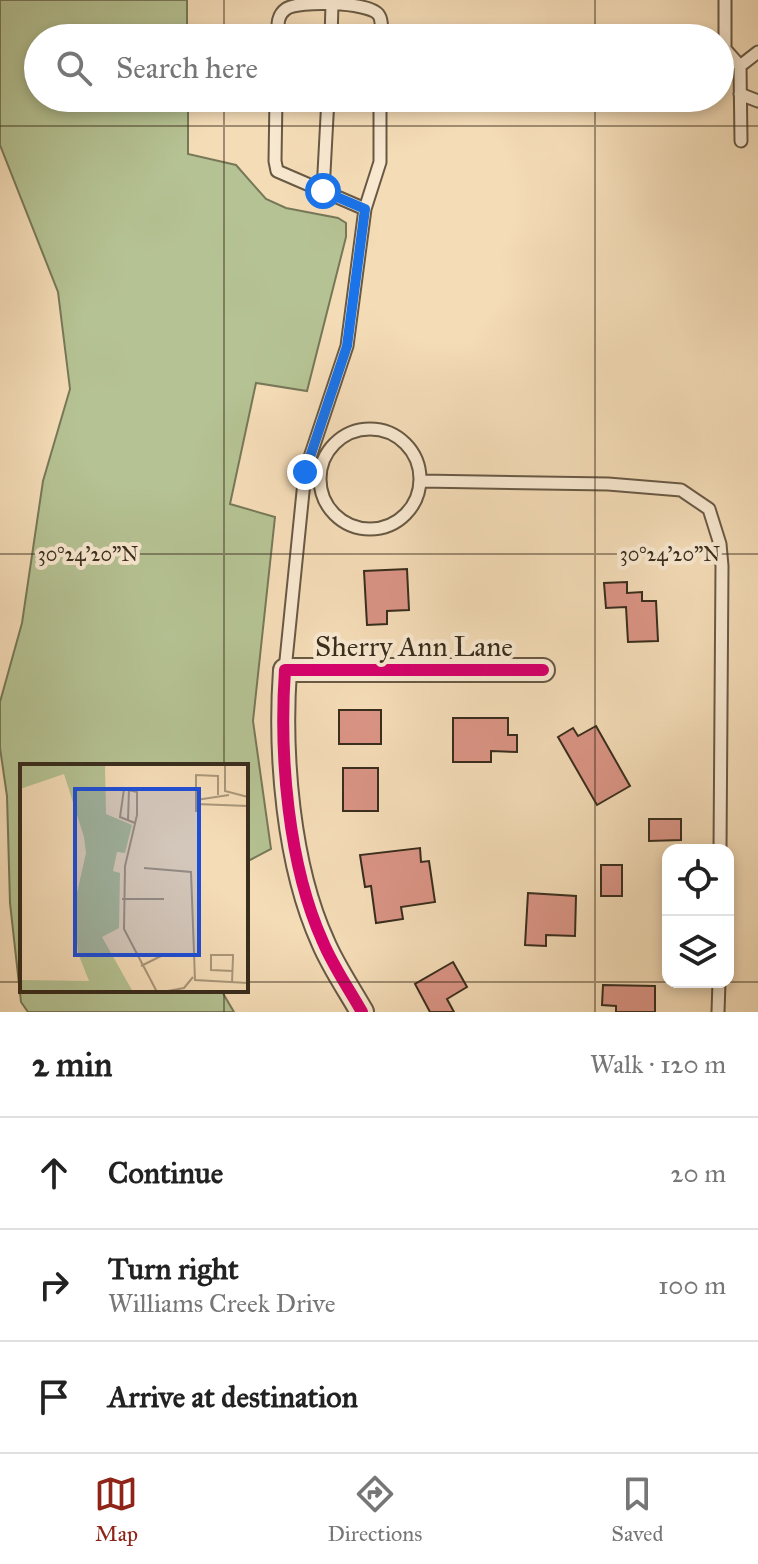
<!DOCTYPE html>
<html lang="en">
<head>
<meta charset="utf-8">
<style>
	:root { --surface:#fff; --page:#f6f6f6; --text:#222; --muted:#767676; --line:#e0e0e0; --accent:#8f2418 }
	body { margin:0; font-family:"IM FELL Great Primer",serif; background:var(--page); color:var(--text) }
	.controls { position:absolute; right:24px; bottom:24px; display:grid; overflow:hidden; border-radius:16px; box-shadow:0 4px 12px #0003 }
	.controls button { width:72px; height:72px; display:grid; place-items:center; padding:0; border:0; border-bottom:2px solid var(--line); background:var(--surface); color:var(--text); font:40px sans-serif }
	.stop { position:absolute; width:24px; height:24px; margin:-18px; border:6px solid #1a73e8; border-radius:50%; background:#fff }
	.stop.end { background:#1a73e8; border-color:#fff; box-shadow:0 2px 8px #0008 }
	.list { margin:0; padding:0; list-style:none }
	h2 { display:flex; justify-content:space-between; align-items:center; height:104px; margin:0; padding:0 32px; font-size:34px }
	h2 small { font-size:26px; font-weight:400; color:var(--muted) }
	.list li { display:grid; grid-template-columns:52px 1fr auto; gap:24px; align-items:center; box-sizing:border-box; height:112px; padding:0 32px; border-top:2px solid var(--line) }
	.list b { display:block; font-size:30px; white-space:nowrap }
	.list p { margin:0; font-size:26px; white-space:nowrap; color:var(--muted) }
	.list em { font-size:26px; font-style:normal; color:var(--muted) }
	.icon { flex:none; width:44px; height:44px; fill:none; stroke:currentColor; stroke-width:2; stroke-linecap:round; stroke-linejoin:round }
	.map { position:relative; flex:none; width:758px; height:1012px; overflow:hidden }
	.search { position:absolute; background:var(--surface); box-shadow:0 4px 12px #0003; left:24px; right:24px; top:24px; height:88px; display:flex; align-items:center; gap:20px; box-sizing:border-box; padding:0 28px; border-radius:44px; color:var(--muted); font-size:30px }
	.sheet { height:440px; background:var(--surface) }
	nav { display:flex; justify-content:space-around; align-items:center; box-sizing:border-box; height:112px; border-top:2px solid var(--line); background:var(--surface); font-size:22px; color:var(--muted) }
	nav a { display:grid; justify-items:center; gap:4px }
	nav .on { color:var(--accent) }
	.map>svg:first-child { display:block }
</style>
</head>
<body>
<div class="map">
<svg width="758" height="1012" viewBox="0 0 758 1012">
	<rect width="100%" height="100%" fill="#f4dcb7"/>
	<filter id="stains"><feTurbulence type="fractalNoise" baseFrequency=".0025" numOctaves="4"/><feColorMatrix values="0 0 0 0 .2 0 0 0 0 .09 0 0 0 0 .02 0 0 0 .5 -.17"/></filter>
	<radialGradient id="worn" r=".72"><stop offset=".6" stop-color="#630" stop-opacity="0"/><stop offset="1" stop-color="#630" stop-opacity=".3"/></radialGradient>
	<path fill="#b5c293" stroke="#777858" stroke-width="2" d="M0,0h187v38h-149v60h150v56l48,11 30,34 20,9 52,10 8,5v14l-39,154 -51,-8 -26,121 45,13 -22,204 18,128 -25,13v-96h-224v224h199l13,22h-206l-7,-10 -11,-99 -3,-107 -7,-48v-46l22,-79 21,-142 27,-92 -12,-97 -58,-147z"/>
	<path fill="#da9485" stroke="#392d1d" stroke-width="2" d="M407,569l2,41 -22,1v13l-20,1 -3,-54z
		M627,582v11l15,-1v9h14l2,40 -30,1 -2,-35 -20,1 -2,-25z
		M339,710h42v34h-42z
		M453,718h55v17h9v17l-26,-1v11h-38z
		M596,726l34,60 -33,19 -39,-68 15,-9 5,8z
		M343,768h35v43h-35z
		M649,819h32v21l-32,1z
		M420,848l1,14 8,-1 6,41 -34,5 2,12 -27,4 -5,-37 -6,1 -5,-32z
		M601,865h21v31h-21z
		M528,893l48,3 -1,40 -29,-1v11l-21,-1z
		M453,962l14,25 -20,12 7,13h-24l-15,-28z
		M603,985l52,1v26h-39v-6l-14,-1z"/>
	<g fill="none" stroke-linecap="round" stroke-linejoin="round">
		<defs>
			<path id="service" d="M725,0v49l15,17 1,75
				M278,38c0,-11 -2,-22 8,-29 13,-9 81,-7 92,5 5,6 3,16 3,24
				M331,38l1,-34
				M740,66l18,-14
				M740,94l18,7
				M276,98l-1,63 2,10 88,38
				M323,191l5,-93
				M320 479a50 50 0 1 1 100 0a50 50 0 1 1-100 0Z
				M421,481l187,3 73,6 28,19 11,35 2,22 -2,284
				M285,670l20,-198 42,-126 18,-137 15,-47v-64
				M718,1012l1,-30"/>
			<path id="minor" d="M362,1012c-13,-23 -29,-46 -39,-70 -35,-77 -44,-187 -38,-272h258"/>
		</defs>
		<use href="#service" stroke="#685944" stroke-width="15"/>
		<use href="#minor" stroke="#685944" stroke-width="26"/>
		<use href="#service" stroke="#f8e8d0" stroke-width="11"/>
		<use href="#minor" stroke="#f8e8d0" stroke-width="22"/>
		<defs>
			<path id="cycleway" d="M362,1012c-13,-23 -29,-46 -39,-70 -35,-77 -44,-187 -38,-272h258"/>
		</defs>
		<use href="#cycleway" stroke="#f8e8d0" stroke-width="17"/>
		<use href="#cycleway" stroke="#d6006c" stroke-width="12"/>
	</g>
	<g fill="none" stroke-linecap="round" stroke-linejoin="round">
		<path stroke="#1a73e8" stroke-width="10" d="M305,472l42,-126 18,-137 -42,-18"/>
	</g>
	<path fill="none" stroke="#392d1d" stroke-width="2" stroke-opacity="0.45" d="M224,0v38M595,0v38M224,98v668M595,98v914M0,126h758M0,554h758M0,982h22M246,982h512M224,990v22"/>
	<g text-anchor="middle" stroke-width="8" stroke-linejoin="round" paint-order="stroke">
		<g font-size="28" fill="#392d1d" stroke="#f8e8d0">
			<text x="414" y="656">Sherry Ann Lane</text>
		</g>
	</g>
	<g transform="translate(20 764)">
		<rect width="228" height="228" fill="#f4dcb7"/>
		<path d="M0,0h85l1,50 26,11 -7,28 -8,-1 -4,19 7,2 -1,55 -17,9 31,55h-113v-12l69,1 -11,-28 -4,-47 12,-53 -2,-16 -20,-63 -44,15z" fill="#b5c293"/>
		<path fill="none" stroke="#a99679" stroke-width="2" d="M205,0v27l23,6M176,36l33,-5M176,40l52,2M176,48v-37l22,1v19M108,56l1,-31M115,59l-15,-6 4,-28 13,3v23l-12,51 -1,63 33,63M124,104l47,4 4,108 53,3M102,135h42M121,202l22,-11M212,219l1,-26v-2h-22v15l22,1M142,228l22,-4 9,-11"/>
		<path fill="#1d4ed8" fill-opacity="0.15" stroke="#1d4ed8" stroke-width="4" d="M55,25h124v166h-124z"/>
		<rect width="228" height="228" fill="none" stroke="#392d1d" stroke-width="4"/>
	</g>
	<g font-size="20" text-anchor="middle" fill="#392d1d" stroke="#f8e8d0" stroke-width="8" stroke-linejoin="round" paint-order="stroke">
		<text x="88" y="561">30°24'20"N</text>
		<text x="670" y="561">30°24'20"N</text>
	</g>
	<rect width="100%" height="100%" filter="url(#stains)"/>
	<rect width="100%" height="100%" fill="url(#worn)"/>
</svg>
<div class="controls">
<button><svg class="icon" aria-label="locate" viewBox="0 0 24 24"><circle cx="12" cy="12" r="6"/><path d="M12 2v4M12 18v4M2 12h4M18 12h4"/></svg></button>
<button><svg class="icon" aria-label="layers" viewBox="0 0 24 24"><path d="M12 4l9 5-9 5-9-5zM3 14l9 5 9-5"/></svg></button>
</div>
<div class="stop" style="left:323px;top:191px"></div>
<div class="stop end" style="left:305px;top:472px"></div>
<div class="search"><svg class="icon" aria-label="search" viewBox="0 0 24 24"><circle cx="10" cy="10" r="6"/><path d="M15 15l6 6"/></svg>Search here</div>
</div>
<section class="sheet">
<h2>2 min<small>Walk · 120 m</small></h2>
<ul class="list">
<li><svg class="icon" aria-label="ahead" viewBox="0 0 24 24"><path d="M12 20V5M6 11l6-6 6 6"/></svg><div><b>Continue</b></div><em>20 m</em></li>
<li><svg class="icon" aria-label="right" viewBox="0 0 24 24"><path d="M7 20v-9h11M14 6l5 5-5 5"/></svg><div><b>Turn right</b><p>Williams Creek Drive</p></div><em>100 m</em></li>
<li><svg class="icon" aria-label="arrive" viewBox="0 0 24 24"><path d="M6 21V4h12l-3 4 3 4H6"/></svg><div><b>Arrive at destination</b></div></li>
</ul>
</section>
<nav>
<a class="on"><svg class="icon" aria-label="map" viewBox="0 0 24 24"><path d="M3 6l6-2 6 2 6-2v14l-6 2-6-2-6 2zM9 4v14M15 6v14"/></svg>Map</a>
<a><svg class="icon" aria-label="directions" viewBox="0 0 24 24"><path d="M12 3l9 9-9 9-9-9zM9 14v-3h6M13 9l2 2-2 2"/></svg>Directions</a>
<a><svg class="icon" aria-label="saved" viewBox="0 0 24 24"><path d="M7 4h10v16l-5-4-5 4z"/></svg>Saved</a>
</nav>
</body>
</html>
